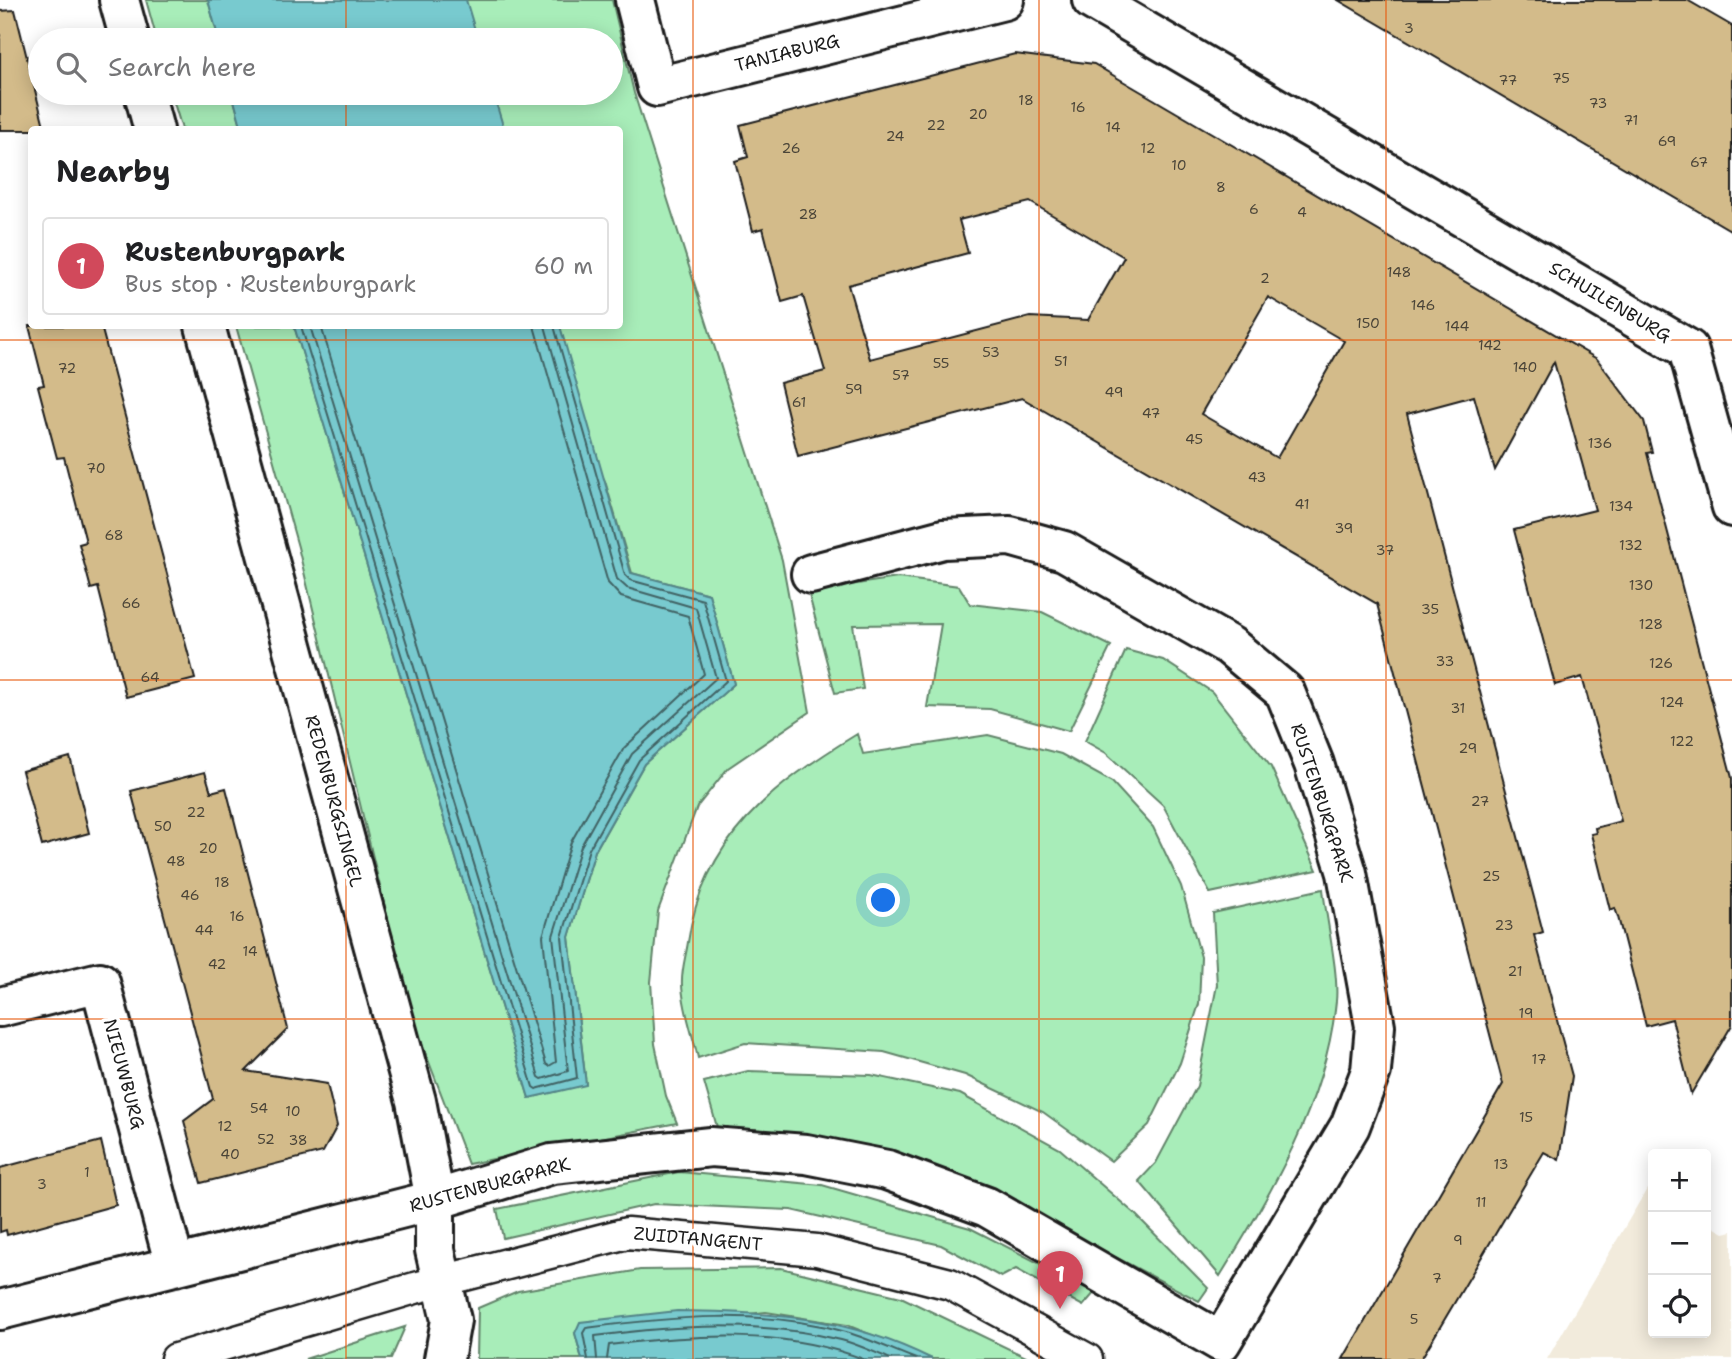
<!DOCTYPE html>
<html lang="en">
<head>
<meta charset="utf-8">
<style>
	:root { --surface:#fff; --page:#f2f2f2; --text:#202124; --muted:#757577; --line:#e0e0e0; --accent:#d1495b }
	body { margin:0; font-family:"Shantell Sans",sans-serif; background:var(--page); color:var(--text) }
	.controls { position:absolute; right:21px; bottom:21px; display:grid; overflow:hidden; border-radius:7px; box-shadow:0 4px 18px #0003 }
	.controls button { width:63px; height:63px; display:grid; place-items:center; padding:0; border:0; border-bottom:2px solid var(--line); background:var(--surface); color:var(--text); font:35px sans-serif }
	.you { position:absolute; left:884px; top:901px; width:24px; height:24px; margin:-18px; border:5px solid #fff; border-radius:50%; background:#1a73e8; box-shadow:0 0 0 10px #1a73e833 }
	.badge { display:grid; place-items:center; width:46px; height:46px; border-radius:50%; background:var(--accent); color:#fff; font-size:23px; font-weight:700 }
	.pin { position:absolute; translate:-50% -58px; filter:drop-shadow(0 2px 4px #0008) }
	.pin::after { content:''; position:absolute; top:37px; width:24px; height:21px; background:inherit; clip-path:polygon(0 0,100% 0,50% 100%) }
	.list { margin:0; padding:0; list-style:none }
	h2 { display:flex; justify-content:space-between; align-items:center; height:91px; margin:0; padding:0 28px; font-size:30px }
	h2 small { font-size:23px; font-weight:400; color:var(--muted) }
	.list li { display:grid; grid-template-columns:46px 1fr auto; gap:21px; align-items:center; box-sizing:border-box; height:98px; margin:0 14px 14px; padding:0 14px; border:2px solid var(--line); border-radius:7px }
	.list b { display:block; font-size:26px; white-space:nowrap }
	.list p { margin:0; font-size:23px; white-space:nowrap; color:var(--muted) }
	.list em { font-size:23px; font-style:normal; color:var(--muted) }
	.icon { flex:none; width:38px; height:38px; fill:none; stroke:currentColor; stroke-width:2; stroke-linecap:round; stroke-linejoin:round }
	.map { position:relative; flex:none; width:1732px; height:1359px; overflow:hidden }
	.search { position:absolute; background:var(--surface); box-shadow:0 4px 18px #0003; left:28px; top:28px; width:595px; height:77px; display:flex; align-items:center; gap:18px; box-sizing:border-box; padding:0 24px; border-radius:38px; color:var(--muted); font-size:26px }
	.panel { position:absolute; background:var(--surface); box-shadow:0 4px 18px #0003; left:28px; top:126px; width:595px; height:203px; border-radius:7px }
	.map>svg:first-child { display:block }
</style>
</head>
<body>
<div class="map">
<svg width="1732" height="1359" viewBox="0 0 1732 1359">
	<rect width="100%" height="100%" fill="#fff"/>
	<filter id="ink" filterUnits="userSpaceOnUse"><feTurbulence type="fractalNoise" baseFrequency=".0143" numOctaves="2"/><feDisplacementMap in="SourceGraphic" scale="14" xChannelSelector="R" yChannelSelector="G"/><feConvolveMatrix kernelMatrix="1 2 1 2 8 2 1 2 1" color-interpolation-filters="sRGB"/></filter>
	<g filter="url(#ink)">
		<path fill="#f2ebdc" d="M1647,1189l6,4v140h53v-110l18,10 8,-2v128h-185z"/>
		<path fill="#a8edb9" stroke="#62846a" stroke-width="2" d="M146,0h62l11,40h-62z
			M388,0h224l22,93 148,467 28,152 -82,56 -31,39 -39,104 -7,71 4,62 11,52 11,27 -209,41 -57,-149 -113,-468 -62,-221h58l235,772 57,-14 -17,-147 26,-86 49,-87 90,-80 -25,-90 -77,-21 -27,-92 -84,-155h99v-196l-198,-1 -9,-36h198v-53h-212z
			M171,93h61l10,36h-60z
			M898,578l61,8 11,18 72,8 69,34 -42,85 -79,-22 -63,-2 14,-83 -88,1 10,64 -28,4 -27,-102z
			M1126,650l37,10 49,32 59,75 46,103 -107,23 -47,-88 -57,-52 -21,-12z
			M857,734l6,20 125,-19 73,19 51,28 41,45 28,59 20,71 -2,47 -19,59 -31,62 -38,36 -68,-49 -78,-37 -81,-23 -139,-9 -47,15c-5,-23 -15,-49 -16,-73 -1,-14 4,-29 6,-43 15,-103 85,-157 169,-208z
			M1323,889c3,29 16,85 13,112 -10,102 -64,190 -116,275l-81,-95 17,-18 41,-77 20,-101 -4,-72z
			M748,1071l123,4 89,19 100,55 75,65 73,74 -9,13 -182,-96 -298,-71 -15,-52z
			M679,1172l143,13 148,43 125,64 -12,14 -67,-37 -15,8 -60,-32 -150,-35 -137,-6 -151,34 -6,-29z
			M781,1268l120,29 129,62h-98l-85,-34 -81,-13 -191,21 7,26h-105l1,-51 40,-17 122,-21z
			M405,1327l-14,32h-86z"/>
		<path fill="#78cacf" stroke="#538487" stroke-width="2" d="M208,0h258l12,40h-259z
			M232,93h261l11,36h-262z
			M294,326h266l71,247 78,21 25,90 -90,80 -49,87 -26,86 17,148 -57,13z
			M677,1311c94,1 169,5 255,48h-350l-7,-26 5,-11z"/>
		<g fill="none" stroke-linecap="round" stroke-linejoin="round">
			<path stroke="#416264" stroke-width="2" d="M301,326l232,761 3,2 41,-11 -15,-141 27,-88 50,-89 87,-79 -23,-81 -73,-20 -5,-5 -71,-249
				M310,326l229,751 3,2 26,-8 -15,-135 28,-90 51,-92 84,-76 -20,-70 -69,-20 -10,-9 -72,-253
				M321,326l225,738 3,2 7,-4 -13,-126 28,-94 53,-94 80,-74 -16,-58 -67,-19 -13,-14 -74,-257
				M588,1359l-5,-26 3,-5c83,-11 177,-20 260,4 23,7 47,18 70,27
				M597,1359l-2,-23c81,-11 166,-16 246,4 17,4 34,13 50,19
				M607,1359l2,-14c83,-10 174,-17 254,14"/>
		</g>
		<path fill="#d3bb8a" stroke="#1c1c1c" stroke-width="2" fill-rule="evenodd" d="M1338,0h349l45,26v205z
			M15,10l30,120h-45v-119z
			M1015,54l79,10 27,16 476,279 47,62 8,31 -5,1 85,325v247l-41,69 -19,-75 -26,7 -28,-109 -3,-9 -5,2 -19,-76 5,-1 -1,-5 26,-7 -16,-61 -23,-83 -27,8 -41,-155 81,-20 -41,-148 -59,108 -21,-74 -67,18 136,518 -9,3 38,141 -13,84 -15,-8 -123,207h-78l160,-275 -126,-480 -355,-206 -224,58 -18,-73 45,-12 -22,-75 -21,6 -19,-74 -10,3 -18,-70 13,-4 -8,-32zM1030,202l94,55 -36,63 -58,-3 -160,42 -22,-74 120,-32 -9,-33zM1268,297l76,44 -67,117 -76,-44z
			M29,326h72l94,353 -69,18 -28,-110 -7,2 -12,-45 7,-2 -22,-85 -7,1 -19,-72 6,-1z
			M70,757l19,76 -47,13 -20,-75z
			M205,772l6,20 15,-4 62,241 -42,42 81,13 10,42 -14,26 -122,31 -17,-62 29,-22 -82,-308z
			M101,1141l15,64 -109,30 -1,-5 -6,2v-64z"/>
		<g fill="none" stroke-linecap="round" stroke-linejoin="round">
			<defs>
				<path id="service" d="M176,1359l239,-71 212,-55 190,17 133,34 137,75"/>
				<path id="minor" d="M119,0l11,40
					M635,0l22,87 347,-87
					M1092,0l596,349 44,158
					M144,93l10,37
					M205,326l211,775 19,99v50l16,70 -7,39
					M0,1007l100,-25 75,284
					M0,1310l435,-110 117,-36 159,-17 95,7 81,16 100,37 234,135 129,-216 21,-55 4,-45 -28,-153 -33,-109 -29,-72 -55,-46 -166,-95 -54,-15 -67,3 -132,35"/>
			</defs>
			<use href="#service" stroke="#1c1c1c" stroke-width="35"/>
			<use href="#minor" stroke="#1c1c1c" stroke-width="44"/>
			<use href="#service" stroke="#fff" stroke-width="30"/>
			<use href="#minor" stroke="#fff" stroke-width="38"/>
		</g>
	</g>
	<path fill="none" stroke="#e8590c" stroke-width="2" stroke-opacity="0.55" d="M346,0v40M693,0v1359M1039,0v1359M1386,0v1359M346,93v37M346,326v1033M0,340h1732M0,680h1732M0,1019h1732"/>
	<g text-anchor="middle" stroke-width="7" stroke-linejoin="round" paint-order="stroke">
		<g font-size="14" fill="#4a4438">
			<text x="1409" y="33">3</text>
			<text x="1561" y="83">75</text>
			<text x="1508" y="85">77</text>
			<text x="1026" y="105">18</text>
			<text x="1598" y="108">73</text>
			<text x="1078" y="112">16</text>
			<text x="978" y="119">20</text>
			<text x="1631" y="125">71</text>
			<text x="936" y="130">22</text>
			<text x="1113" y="132">14</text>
			<text x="895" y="141">24</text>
			<text x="1667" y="146">69</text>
			<text x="791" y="153">26</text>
			<text x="1148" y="153">12</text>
			<text x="1699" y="167">67</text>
			<text x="1179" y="170">10</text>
			<text x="1221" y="192">8</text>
			<text x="1254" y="214">6</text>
			<text x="1302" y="217">4</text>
			<text x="808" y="219">28</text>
			<text x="1399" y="277">148</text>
			<text x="1265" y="283">2</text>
			<text x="1423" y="310">146</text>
			<text x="1368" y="328">150</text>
			<text x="1457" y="331">144</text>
			<text x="1490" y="350">142</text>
			<text x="991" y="357">53</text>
			<text x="1061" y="366">51</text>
			<text x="941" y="368">55</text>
			<text x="1525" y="372">140</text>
			<text x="67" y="373">72</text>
			<text x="901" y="380">57</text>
			<text x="854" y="394">59</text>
			<text x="1114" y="397">49</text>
			<text x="799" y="407">61</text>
			<text x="1151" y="418">47</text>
			<text x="1194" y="444">45</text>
			<text x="1600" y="448">136</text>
			<text x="96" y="473">70</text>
			<text x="1257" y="482">43</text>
			<text x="1302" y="509">41</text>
			<text x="1621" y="511">134</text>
			<text x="1344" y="533">39</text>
			<text x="114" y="540">68</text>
			<text x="1631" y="550">132</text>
			<text x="1385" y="555">37</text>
			<text x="1641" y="590">130</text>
			<text x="131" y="608">66</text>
			<text x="1430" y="614">35</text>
			<text x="1651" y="629">128</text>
			<text x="1445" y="666">33</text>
			<text x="1661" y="668">126</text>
			<text x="150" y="682">64</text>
			<text x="1672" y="707">124</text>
			<text x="1458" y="713">31</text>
			<text x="1682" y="746">122</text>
			<text x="1468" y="753">29</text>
			<text x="1480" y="806">27</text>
			<text x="196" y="817">22</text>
			<text x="163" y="831">50</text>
			<text x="208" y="853">20</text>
			<text x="176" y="866">48</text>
			<text x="1491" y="881">25</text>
			<text x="222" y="887">18</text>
			<text x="190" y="900">46</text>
			<text x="237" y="921">16</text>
			<text x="1504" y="930">23</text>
			<text x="204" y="935">44</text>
			<text x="250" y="956">14</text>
			<text x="217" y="969">42</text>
			<text x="1515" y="976">21</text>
			<text x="1526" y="1018">19</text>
			<text x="1539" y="1064">17</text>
			<text x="259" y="1113">54</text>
			<text x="293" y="1116">10</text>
			<text x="1526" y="1122">15</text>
			<text x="225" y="1131">12</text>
			<text x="266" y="1144">52</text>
			<text x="298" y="1145">38</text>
			<text x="230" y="1159">40</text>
			<text x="1501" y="1169">13</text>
			<text x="87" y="1177">1</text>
			<text x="42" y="1189">3</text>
			<text x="1481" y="1207">11</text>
			<text x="1458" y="1245">9</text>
			<text x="1437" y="1283">7</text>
			<text x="1414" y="1324">5</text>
		</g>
		<g font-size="18" fill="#1c1c1c" stroke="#fff">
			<text transform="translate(787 53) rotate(-14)" y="6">TANIABURG</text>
			<text transform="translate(1610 302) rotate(31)" y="6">SCHUILENBURG</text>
			<text transform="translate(334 801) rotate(75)" y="6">REDENBURGSINGEL</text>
			<text transform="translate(1322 803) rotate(72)" y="6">RUSTENBURGPARK</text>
			<text transform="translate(124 1074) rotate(75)" y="6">NIEUWBURG</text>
			<text transform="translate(490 1185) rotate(-15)" y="6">RUSTENBURGPARK</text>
			<text transform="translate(698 1239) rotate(5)" y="6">ZUIDTANGENT</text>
		</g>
	</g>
</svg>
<div class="controls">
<button>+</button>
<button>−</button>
<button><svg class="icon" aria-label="locate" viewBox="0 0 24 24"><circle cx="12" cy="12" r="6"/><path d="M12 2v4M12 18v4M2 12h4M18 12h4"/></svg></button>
</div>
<div class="you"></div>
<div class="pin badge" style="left:1060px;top:1309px">1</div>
<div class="search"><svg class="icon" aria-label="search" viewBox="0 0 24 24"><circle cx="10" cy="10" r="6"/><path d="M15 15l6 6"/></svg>Search here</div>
<section class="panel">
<h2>Nearby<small></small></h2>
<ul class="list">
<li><span class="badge">1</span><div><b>Rustenburgpark</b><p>Bus stop · Rustenburgpark</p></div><em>60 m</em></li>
</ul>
</section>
</div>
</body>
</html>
